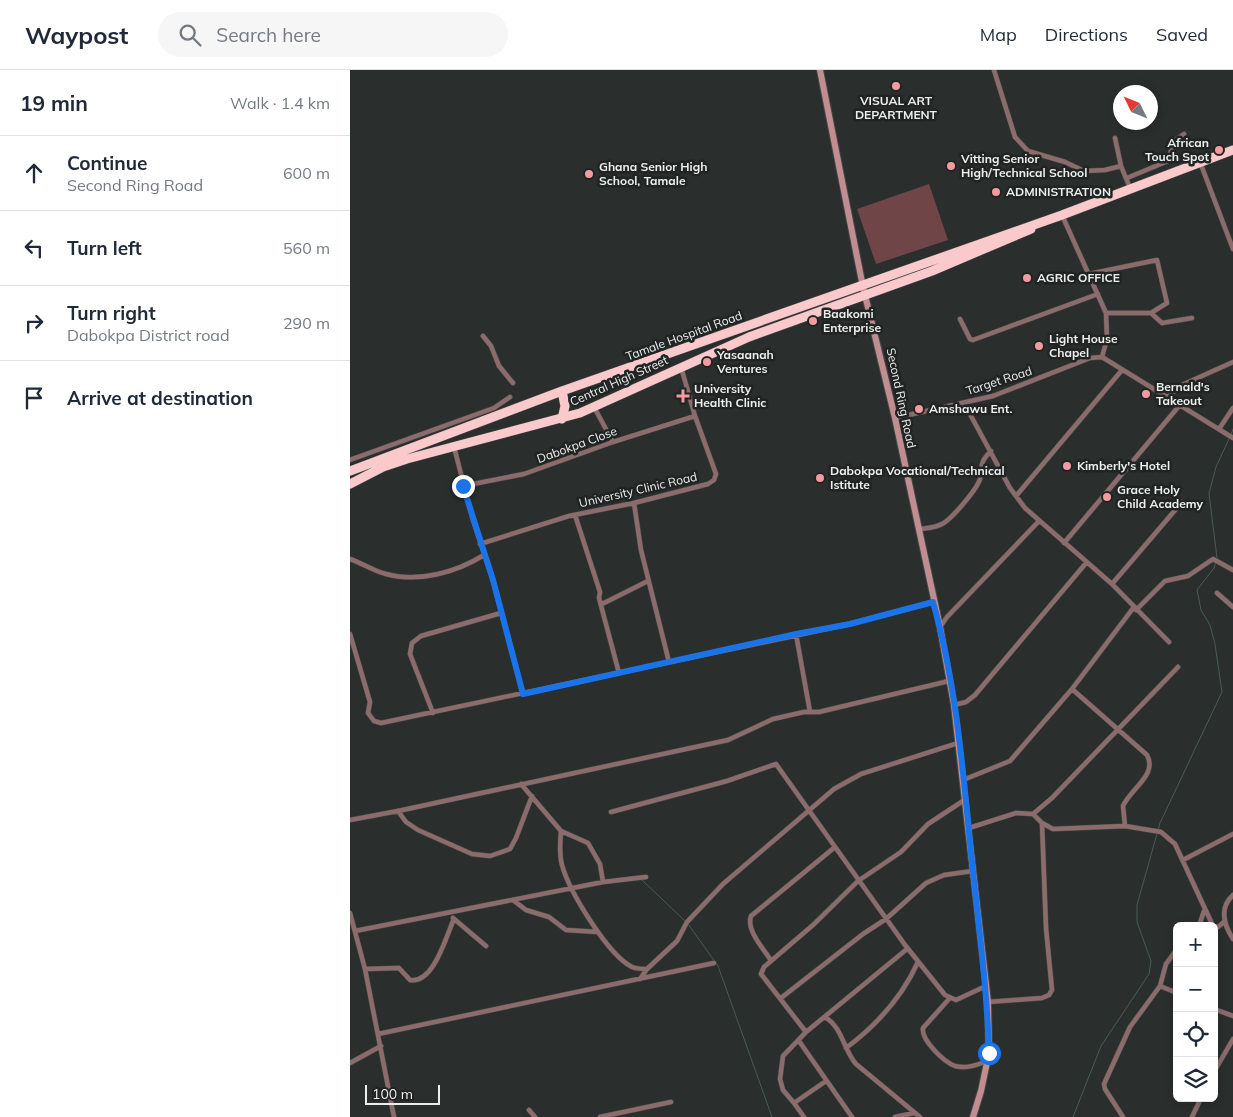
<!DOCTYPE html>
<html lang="en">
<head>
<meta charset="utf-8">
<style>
	:root { --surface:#fff; --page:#f6f6f7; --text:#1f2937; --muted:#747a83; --line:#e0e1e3 }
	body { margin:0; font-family:Mulish,sans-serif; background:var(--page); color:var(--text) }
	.controls { position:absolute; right:15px; bottom:15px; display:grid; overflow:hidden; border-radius:8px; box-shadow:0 2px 8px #0003 }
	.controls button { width:45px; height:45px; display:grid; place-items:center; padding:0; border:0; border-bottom:1px solid var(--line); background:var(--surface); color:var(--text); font:25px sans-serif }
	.compass { position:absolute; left:763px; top:15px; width:45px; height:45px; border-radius:50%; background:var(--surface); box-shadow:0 2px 8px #0003; rotate:313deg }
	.scale { position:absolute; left:15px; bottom:12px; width:75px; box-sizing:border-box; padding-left:5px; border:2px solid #ecefee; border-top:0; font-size:14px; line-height:18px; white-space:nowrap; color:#ecefee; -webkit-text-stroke:4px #202423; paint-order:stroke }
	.stop { position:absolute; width:15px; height:15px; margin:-11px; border:4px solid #1a73e8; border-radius:50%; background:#fff }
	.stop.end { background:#1a73e8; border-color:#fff; box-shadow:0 1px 5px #0008 }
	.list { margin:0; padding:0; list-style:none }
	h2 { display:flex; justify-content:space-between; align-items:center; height:65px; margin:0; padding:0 20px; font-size:21px }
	h2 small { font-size:16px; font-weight:400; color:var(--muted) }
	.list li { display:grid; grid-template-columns:32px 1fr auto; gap:15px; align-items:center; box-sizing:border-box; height:75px; padding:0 20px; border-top:1px solid var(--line) }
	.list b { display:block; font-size:19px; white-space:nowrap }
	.list p { margin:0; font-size:16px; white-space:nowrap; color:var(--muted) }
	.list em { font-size:16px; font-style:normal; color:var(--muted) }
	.icon { flex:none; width:28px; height:28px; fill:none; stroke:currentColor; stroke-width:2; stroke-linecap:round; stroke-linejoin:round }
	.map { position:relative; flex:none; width:883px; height:1047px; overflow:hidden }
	header { display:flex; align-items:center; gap:30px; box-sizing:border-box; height:70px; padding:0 25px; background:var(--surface); border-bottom:1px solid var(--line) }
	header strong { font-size:24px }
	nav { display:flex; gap:28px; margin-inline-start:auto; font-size:18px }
	.search { width:350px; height:45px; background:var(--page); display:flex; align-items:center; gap:12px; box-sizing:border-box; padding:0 18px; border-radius:28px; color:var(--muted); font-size:19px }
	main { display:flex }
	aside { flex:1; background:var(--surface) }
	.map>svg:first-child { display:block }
</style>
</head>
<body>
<header>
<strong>Waypost</strong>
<div class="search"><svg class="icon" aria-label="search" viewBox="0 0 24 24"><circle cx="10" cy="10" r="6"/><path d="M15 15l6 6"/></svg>Search here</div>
<nav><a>Map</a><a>Directions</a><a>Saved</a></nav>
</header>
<main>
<aside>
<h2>19 min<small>Walk · 1.4 km</small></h2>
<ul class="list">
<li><svg class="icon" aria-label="ahead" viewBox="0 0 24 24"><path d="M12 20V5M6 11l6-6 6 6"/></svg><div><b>Continue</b><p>Second Ring Road</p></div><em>600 m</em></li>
<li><svg class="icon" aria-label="left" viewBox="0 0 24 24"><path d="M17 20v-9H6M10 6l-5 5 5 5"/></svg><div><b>Turn left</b></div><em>560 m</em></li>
<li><svg class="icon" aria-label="right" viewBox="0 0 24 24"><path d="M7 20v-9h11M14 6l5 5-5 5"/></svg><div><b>Turn right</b><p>Dabokpa District road</p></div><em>290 m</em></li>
<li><svg class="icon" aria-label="arrive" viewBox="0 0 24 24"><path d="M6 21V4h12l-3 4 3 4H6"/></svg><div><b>Arrive at destination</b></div></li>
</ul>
</aside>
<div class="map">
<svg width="883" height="1047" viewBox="0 0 883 1047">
	<rect width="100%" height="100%" fill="#2a2e2d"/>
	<path fill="#704548" d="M579,114l19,56 -72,24 -19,-55z"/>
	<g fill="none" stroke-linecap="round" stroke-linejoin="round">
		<path stroke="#485d57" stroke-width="1" d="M881,365l2,-6
			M867,488l-8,-65 7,-26 13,-28
			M292,810l43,41
			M338,854l30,42 54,151
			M723,1047l28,-71 48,-72 2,-13 -14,-39v-17l23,-82 62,-131 -7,-48 -5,-19 -9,-15 -4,-20 17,-22 2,-6"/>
		<defs>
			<path id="street" d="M644,0l21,67 13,14 37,11 19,9 21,-1 16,-4
				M765,68l6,28 9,22
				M850,92l33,87
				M777,108l41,-17 6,-20 10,-7
				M712,145l44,98 1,26 -5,18
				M739,204l68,-14 10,43 -16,10h-45
				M801,243l11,10 30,-5
				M610,249l10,20 3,1 125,-46
				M133,266l8,10 8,20 14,17
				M816,328l16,-13 51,-23
				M614,333l46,85 15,20 87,76 57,58
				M244,337l19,35
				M545,348l98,-22 97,-38 12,-1 131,81
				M869,359l14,-21
				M104,377l19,73 20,60 30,114
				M0,390l144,-52 16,-11
				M113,416l61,-12 89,-32 82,-26
				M666,426l106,-126
				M284,433l7,47 28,112
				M225,445l25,77 -1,6 20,75
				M569,459c7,-1 16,-1 23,-5 10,-5 35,-35 38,-45 3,-15 -1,-16 11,-28
				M714,473l115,-137
				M130,474l89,-28 65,-13 74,-19 6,-4 2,-6 -21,-58 -14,-49
				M0,489c12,4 24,12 36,15 33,9 71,-2 98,-19
				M762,514l70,-82
				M867,523l16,14
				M252,534l46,-23
				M786,540l29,-29 23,-5 25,-17 20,11
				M590,557l7,-10 92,-96
				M0,564l20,68 -2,11 6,8 7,2 469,-99 83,-22
				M446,564l14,78
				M722,619l75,66c11,20 -17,34 -24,51l2,20
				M604,635l12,-3 9,-7 111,-132
				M83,643l-23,-59 2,-11 9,-7 80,-23
				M613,710l47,-19 62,-72 62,-82
				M171,714l40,47 27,12 12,21 3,18
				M48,741l8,11 12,8 54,24 18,2 20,-7 6,-11 16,-42
				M261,742l116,-31 49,-17 129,181 40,50 11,5 30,-14
				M683,744l19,-16 126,-131
				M0,750l48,-9 330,-71 45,-21 31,-7h15l130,-31
				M692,753l11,6 72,-3 36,6 14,12 38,82
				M619,758l47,-15 17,1 9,9 4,105 6,62 -3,5 -7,3 -54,4
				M211,761c-1,11 -2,23 1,34 7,26 46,90 70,102 5,2 9,2 15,2
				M833,790l50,-26
				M883,825c-14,13 -9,30 0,44
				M163,830l13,10 23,7 17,13 32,2
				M0,843l15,56 29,148
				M103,848l33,28
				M849,856l5,-15
				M864,857h4l7,-6
				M5,861l248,-49 43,-5
				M420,889c-7,-11 -24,-29 -19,-43l84,-69
				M15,899l34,-1 11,12c24,4 36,-44 44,-61
				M290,909l7,-10 30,-28 10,-19 36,-38 111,-95 27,-15 97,-31
				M810,916l17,7
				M431,928l82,-64 23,-15 40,-36 18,-8 29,-4
				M599,929l-26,29c-2,12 21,34 32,38 11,3 22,-1 32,-5
				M864,939l19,7
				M475,947c18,11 18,32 31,47l64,53
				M456,962l-45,-58 3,-7 49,-42 45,-44 43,-29 27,-28 38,-25
				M28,964l336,-71
				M449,971l53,76
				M496,978c31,-23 56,-51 72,-86
				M0,993l31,-17
				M864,1002l19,-33
				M444,1033l-11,-13 -3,-11 3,-23 23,-24 101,-83
				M179,1040l6,7
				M250,1047l71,-15
				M454,1047l-10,-14 32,-22
				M545,1047l19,-4
				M773,1047l-18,-28 -1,-5 26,-57 30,-41 6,-22 11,-15
				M842,1047l9,-19"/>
			<path id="secondary" d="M470,0l43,217 32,131 45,209 14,78 34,297 1,51 -8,38 -8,26"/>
			<path id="highway" d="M212,321l3,15 -3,13
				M0,401l212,-80 500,-176 171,-65
				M0,414l33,-17 24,-8 173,-46 169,-76 183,-66 99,-42"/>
		</defs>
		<use href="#street" stroke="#454948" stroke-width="5.5"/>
		<use href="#secondary" stroke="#454948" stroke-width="8"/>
		<use href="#highway" stroke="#454948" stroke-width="10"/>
		<use href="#street" stroke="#8b6b6c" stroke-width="4.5"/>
		<use href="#secondary" stroke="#c18d90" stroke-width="6"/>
		<use href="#highway" stroke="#fac9cc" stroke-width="9"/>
	</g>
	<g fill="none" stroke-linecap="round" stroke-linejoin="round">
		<path stroke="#1a73e8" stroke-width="6" d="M113,416l30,94 30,114 273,-60 54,-10 83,-22c23,81 30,167 38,251 7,67 16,133 18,200"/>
	</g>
	<g fill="#f49aa1" stroke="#202423" stroke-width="2">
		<circle cx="546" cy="16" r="5"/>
		<circle cx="869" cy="80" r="5"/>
		<circle cx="601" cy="96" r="5"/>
		<circle cx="239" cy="104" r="5"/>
		<circle cx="646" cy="122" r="5"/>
		<circle cx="677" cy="208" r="5"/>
		<circle cx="463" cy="251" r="5"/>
		<circle cx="689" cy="276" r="5"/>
		<circle cx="357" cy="292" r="5"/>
		<circle cx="796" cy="324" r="5"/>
		<path d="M330.5 318.5h5v5h5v5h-5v5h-5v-5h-5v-5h5z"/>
		<circle cx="569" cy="339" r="5"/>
		<circle cx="717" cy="396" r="5"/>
		<circle cx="470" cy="408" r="5"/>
		<circle cx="757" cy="427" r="5"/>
	</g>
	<g text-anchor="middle" stroke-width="5" stroke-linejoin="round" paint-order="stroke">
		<g font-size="12" font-weight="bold" fill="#ecefee" stroke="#202423" text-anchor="start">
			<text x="546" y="35" text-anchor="middle">VISUAL ART<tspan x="546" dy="14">DEPARTMENT</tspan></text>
			<text x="859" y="77" text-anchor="end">African<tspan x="859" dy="14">Touch Spot</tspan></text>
			<text x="611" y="93">Vitting Senior<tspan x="611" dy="14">High/Technical School</tspan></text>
			<text x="249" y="101">Ghana Senior High<tspan x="249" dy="14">School, Tamale</tspan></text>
			<text x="656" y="126">ADMINISTRATION</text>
			<text x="687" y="212">AGRIC OFFICE</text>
			<text x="473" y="248">Baakomi<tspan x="473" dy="14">Enterprise</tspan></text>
			<text x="699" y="273">Light House<tspan x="699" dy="14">Chapel</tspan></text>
			<text x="367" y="289">Yasaanah<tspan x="367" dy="14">Ventures</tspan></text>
			<text x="806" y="321">Bernald's<tspan x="806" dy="14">Takeout</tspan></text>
			<text x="344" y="323">University<tspan x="344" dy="14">Health Clinic</tspan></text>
			<text x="579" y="343">Amshawu Ent.</text>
			<text x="727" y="400">Kimberly's Hotel</text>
			<text x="480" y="405">Dabokpa Vocational/Technical<tspan x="480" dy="14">Istitute</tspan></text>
			<text x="767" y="424">Grace Holy<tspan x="767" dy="14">Child Academy</tspan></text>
		</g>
		<g font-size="12" fill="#ecefee" stroke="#202423">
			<text transform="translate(334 266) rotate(-20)" y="4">Tamale Hospital Road</text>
			<text transform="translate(269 311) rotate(-24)" y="4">Central High Street</text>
			<text transform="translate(649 311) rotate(-18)" y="4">Target Road</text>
			<text transform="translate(551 328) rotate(78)" y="4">Second Ring Road</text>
			<text transform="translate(227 375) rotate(-20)" y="4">Dabokpa Close</text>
			<text transform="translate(288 420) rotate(-13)" y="4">University Clinic Road</text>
		</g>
	</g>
</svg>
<div class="controls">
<button>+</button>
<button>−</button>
<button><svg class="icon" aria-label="locate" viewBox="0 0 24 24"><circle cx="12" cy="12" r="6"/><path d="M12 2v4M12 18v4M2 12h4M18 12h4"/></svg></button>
<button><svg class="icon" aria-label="layers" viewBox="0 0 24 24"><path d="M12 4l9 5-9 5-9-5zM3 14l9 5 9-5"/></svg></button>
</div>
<svg class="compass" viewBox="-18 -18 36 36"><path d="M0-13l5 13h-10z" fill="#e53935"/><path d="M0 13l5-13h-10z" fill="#747a83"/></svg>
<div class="scale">100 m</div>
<div class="stop" style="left:639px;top:983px"></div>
<div class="stop end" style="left:113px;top:416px"></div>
</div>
</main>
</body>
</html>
